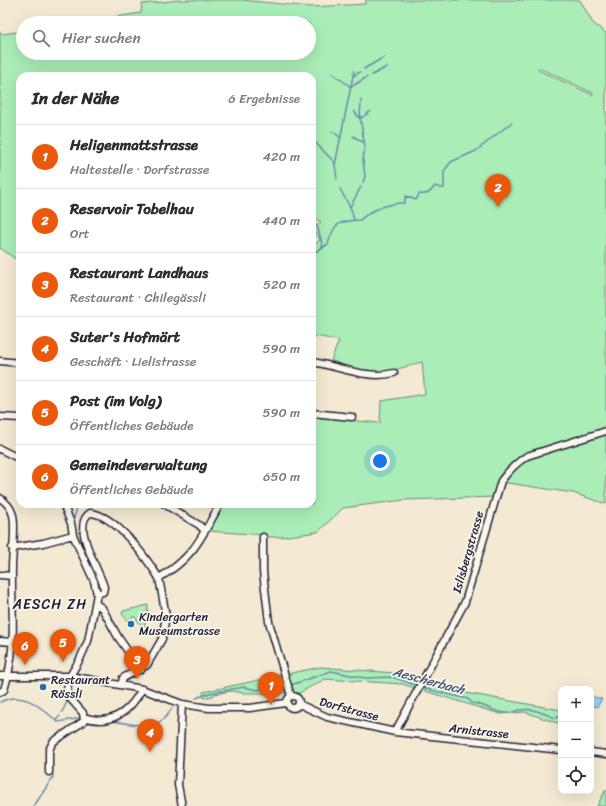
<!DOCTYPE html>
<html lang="de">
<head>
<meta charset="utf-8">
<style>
	:root { --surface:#fff; --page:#f2f2f3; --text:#2b2b33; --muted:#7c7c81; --line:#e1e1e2; --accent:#ea580c }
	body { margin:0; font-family:Sriracha,sans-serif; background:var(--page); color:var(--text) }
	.controls { position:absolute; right:12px; bottom:12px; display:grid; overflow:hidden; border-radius:8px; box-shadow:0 4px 16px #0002 }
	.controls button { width:36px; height:36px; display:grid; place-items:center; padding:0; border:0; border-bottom:1px solid var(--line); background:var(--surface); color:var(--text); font:20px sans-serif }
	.you { position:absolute; left:380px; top:461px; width:14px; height:14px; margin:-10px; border:3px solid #fff; border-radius:50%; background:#1a73e8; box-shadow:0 0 0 6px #1a73e833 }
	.badge { display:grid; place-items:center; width:26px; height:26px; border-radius:50%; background:var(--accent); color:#fff; font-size:13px; font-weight:700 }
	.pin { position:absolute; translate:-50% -33px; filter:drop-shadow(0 1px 2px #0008) }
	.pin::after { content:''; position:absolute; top:21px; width:14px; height:12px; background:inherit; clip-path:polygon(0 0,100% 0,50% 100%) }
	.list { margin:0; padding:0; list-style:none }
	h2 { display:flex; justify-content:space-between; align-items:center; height:52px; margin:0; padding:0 16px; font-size:17px }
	h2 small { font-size:13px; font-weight:400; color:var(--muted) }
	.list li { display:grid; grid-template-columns:26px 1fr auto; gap:12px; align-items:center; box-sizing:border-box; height:64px; padding:0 16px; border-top:1px solid var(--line) }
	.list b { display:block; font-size:15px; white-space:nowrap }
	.list p { margin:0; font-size:13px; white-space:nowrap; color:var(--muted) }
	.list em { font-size:13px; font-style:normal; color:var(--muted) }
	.icon { flex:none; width:22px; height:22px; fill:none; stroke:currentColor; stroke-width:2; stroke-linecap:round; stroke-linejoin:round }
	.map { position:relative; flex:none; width:606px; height:806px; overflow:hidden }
	.search { position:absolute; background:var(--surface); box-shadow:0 4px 16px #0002; left:16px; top:16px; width:300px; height:44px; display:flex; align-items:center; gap:10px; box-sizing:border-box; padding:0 14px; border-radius:22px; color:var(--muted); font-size:15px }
	.panel { position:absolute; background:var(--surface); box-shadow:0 4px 16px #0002; left:16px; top:72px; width:300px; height:436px; border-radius:12px }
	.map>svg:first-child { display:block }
</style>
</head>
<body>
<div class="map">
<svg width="606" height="806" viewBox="0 0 606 806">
	<rect width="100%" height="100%" fill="#f4ead3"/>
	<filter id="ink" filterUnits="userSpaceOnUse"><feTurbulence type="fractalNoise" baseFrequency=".025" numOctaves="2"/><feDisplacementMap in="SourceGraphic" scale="8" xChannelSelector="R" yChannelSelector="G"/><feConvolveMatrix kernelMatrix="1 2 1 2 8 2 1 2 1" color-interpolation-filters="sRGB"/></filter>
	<g filter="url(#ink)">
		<path fill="#aaedb7" stroke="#668879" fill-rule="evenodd" d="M180,0h62l69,7 54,-3 1,-4h214l13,23 13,10v471l-33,-11 -72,-11 -5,15 -92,3 -61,8 -25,24 -37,5h-15l-1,-2 -57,-4 10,-27h94v-87l68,6 1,-22 44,-7 -3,-32c-13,3 -27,9 -40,10 -12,2 -41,-6 -51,-12l8,-19 -22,-5 -5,3v-96h5l3,-4 -8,-9 9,-8 -9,-5v-141h-292v186l-20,-14v-216l3,2 20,-3v22h286v-30h-233l65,-10 1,-9zM539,68l54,25v2l-55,-25z
			M148,605l-1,16 -2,1v8l-11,-14 -6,5 -6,-7 1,-3z
			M320,667l75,6 32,13 134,24v11l-4,2 -32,-11 -25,2 -98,-30 -77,-5 -26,14h-56l-11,-2 -18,3 -1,2 -9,2 -1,-6z
			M606,789v17h-9z"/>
		<path fill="#98d0f7" stroke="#698aac" d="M591,696l11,3 -5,8 -6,-2z"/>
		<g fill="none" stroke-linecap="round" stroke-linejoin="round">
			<path stroke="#698aac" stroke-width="1.5" d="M364,69l20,-12
				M332,73l19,14 16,-10
				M372,75l15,-8
				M353,76l7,-4
				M361,100l-1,17 5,30 -2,13 2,16 -2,6
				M354,111l6,8 11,-8
				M332,131l9,7
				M353,136l10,6
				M312,139l23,24
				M337,179l-2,-14 19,-94
				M340,189l11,20 3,11
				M350,207l11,-20
				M312,215l4,4
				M317,225l6,23
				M312,254l16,-10c6,-21 10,-23 32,-24 11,-10 28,-17 44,-17l2,-7 10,4 3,-6c8,1 11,-1 16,-8l5,2h4v-17l7,-9 25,-11 36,-29
				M74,518l4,-14
				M291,685l40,-14 34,7 28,-1 25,9
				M422,688l46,11 4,4c12,1 21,9 33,10 6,1 9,-2 15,-3 14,-2 22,3 35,8l6,-2
				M196,698l14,-5 34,-6 13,3 28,-4
				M0,702c24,-12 40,5 58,20l23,-4
				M62,712l6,-12
				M56,720l4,-4
				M110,721c25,2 48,14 62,-13
				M34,806l19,-29 -1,-9"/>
			<defs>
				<path id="minor" d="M0,361l20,2
					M312,362c27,4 55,18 82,11
					M312,413l40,4
					M0,417l20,1
					M0,449l20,10
					M0,498c6,4 11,10 13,17 3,14 -1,38 -1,53 -1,45 6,77 -8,122l-4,2
					M164,504l35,21 6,6
					M263,537v35l6,50 22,74
					M12,548l31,-5 30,-8
					M0,575l12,1
					M97,594l6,-2 1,-5c-4,-16 -34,-62 -14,-74 25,1 57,46 69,65
					M96,604l6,4 16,29 23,33
					M0,641l13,1
					M0,676h70l72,13 40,15 27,4h41l36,-5
					M121,685l2,-7 24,-13 15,-26 4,-23 -7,-38c35,-21 42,-40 61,-74
					M287 702a6 6 0 1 1 12 0a6 6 0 1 1-12 0Z
					M299,704l28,13 68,15 166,18
					M84,717c27,10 46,-6 58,-28
					M395,732l70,-130 36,-121c8,-11 15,-18 26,-25l79,-25
					M591,752l15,2
					M49,772v-22l4,-8 31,-21 -1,-8 -14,-16 -2,-8 3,-13 10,-17 8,-18 9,-47 -3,-13 -21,-46 -2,-12 -8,-19
					M182,806l-4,-21 4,-81"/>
			</defs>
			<use href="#minor" stroke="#22223b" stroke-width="9"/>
			<use href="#minor" stroke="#fbf7ec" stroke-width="6"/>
		</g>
	</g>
	<g fill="#1f6fb2" stroke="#fbf7ec" stroke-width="1.5">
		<circle cx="131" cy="624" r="4"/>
		<circle cx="43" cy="687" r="4"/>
	</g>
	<g text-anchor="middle" stroke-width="3.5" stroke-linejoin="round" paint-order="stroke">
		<g font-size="12" fill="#22223b" stroke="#fbf7ec">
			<text transform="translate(468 552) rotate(-74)" y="4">Islisbergstrasse</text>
			<text transform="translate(349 709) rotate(15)" y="4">Dorfstrasse</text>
			<text transform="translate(479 731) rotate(6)" y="4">Arnistrasse</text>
		</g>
		<g font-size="12" fill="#22223b" stroke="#fbf7ec" text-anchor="start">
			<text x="139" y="621">Kindergarten<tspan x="139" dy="14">Museumstrasse</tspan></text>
			<text x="51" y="684">Restaurant<tspan x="51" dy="14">Rössli</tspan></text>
		</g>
		<g font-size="13" font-style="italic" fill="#455673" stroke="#fbf7ec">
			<text transform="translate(429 680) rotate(15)" y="5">Aescherbach</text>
		</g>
		<g font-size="14" letter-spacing="1" fill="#22223b" stroke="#fbf7ec">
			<text x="50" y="609">AESCH ZH</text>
		</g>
	</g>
</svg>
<div class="controls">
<button>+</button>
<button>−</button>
<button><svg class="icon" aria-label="locate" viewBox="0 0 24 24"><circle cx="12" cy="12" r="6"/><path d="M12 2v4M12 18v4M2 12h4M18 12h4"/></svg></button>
</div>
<div class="you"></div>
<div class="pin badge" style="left:271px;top:705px">1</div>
<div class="pin badge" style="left:498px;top:207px">2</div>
<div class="pin badge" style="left:137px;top:679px">3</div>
<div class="pin badge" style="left:150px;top:752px">4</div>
<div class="pin badge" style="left:63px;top:662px">5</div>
<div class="pin badge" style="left:25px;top:665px">6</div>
<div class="search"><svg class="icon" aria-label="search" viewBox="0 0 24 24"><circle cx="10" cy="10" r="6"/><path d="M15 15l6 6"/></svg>Hier suchen</div>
<section class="panel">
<h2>In der Nähe<small>6 Ergebnisse</small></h2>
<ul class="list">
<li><span class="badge">1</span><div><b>Heligenmattstrasse</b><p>Haltestelle · Dorfstrasse</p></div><em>420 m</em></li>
<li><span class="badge">2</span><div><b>Reservoir Tobelhau</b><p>Ort</p></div><em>440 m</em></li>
<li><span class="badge">3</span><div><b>Restaurant Landhaus</b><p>Restaurant · Chilegässli</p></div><em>520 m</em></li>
<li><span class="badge">4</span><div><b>Suter's Hofmärt</b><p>Geschäft · Lielistrasse</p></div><em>590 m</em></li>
<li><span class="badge">5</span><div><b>Post (im Volg)</b><p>Öffentliches Gebäude</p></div><em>590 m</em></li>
<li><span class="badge">6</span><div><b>Gemeindeverwaltung</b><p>Öffentliches Gebäude</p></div><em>650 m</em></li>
</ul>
</section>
</div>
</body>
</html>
